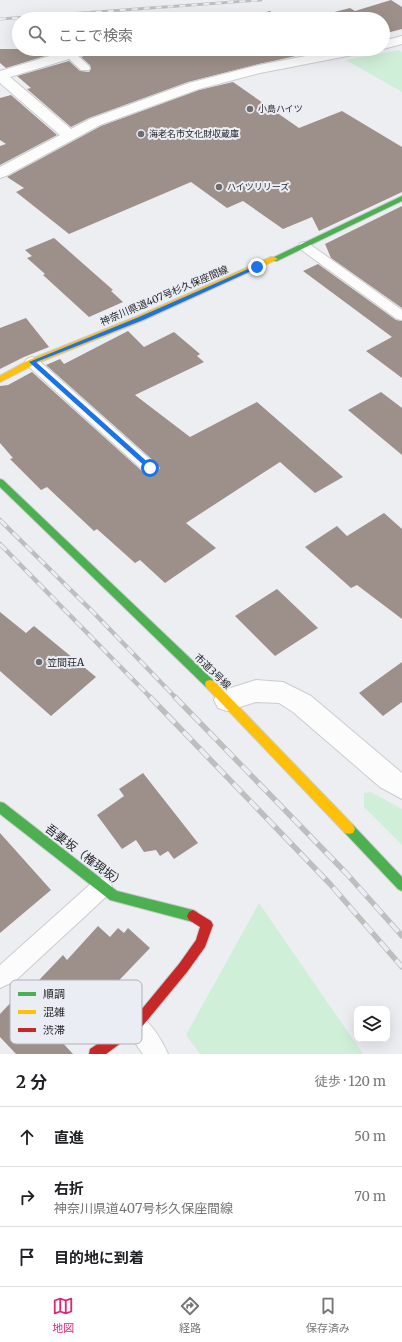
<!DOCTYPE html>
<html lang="ja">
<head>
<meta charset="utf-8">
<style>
	:root { --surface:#fff; --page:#f2f2f2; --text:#202124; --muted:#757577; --line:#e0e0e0; --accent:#db2777 }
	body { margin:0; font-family:Merriweather,"Noto Sans JP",serif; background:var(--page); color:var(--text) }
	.controls { position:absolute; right:12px; bottom:12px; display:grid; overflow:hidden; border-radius:8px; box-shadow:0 4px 16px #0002 }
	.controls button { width:36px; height:36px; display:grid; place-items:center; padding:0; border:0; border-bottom:1px solid var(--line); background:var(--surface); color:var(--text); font:20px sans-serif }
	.stop { position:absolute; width:12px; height:12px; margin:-9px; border:3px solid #1a73e8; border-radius:50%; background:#fff }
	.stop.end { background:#1a73e8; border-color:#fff; box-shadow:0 1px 4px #0008 }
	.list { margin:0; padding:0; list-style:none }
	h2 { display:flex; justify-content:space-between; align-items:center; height:52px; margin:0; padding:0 16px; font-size:17px }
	h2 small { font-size:13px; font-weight:400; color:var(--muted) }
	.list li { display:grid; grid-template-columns:26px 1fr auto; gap:12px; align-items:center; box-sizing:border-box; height:60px; padding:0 16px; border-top:1px solid var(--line) }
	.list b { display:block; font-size:15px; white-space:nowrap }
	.list p { margin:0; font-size:13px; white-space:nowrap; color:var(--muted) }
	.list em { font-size:13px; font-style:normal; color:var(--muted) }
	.icon { flex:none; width:22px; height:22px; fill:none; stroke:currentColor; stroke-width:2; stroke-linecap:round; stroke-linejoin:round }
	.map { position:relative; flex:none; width:402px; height:1054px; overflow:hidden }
	.search { position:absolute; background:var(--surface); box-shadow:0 4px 16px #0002; left:12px; right:12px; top:12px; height:44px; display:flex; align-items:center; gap:10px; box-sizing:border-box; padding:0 14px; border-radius:22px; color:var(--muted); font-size:15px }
	.sheet { height:232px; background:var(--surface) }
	nav { display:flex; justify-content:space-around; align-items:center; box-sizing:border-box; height:56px; border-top:1px solid var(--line); background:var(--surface); font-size:11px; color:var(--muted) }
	nav a { display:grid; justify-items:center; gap:2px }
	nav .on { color:var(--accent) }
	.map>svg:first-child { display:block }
</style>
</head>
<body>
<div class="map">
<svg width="402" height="1054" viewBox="0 0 402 1054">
	<rect width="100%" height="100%" fill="#eceef2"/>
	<path fill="#d0efd9" d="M399,50l3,2v40l-56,-32z
		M371,792l31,17v36l-38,-38v-14z
		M259,903l104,151h-163l-14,-19z"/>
	<path fill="#9d908a" d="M391,0l11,7v22l-19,5v-15h-76l43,-11 5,3z
		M270,11l11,8h-42z
		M0,49h68l-62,19 -6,-5z
		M95,49h233l-69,15 -71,18 -99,36 -18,9 -44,-38 4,-1 -14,-12 52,-15 11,10 9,1 2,-3 -1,-4 -9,-8 11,-4z
		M233,82l66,46 43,-17 60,36v45l-83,39 -7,-14 -29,12 -40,-28 -16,7 -36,-26 -122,52 -53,-42 8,-4 -17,-11 94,-51 98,-36z
		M11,95l46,40 -57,30v-19l6,-2 -6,-4v-42z
		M402,206v102l-71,-50 -6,-14z
		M54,238l59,52 -2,1 12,11 -34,15 -46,-42 2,-1 -18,-16 5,-2 -7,-6z
		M318,264l78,56 6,1v57l-36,-27 26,-14 -89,-66z
		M26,318l23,29 -25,10 -24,12v-41z
		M128,331l16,16 30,-15 26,22 -3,2 7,6 -69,33 55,42 67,-35 86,75 -28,16 -35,-31 -94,61 30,25 -51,35 -25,-23 -5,3 -38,-34 -3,2 -47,-44 -6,3 -31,-31 3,-1 -13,-15v-57l8,-1 24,-13 112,101 6,1 6,-1 4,-5 -4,-5 -110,-98 14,-6 4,5z
		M381,392l21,16v47l-54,-45z
		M384,513l18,16v90l-45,-34 -6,3 -46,-41 32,-21 10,10z
		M277,589l41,39 -43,28 -40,-40z
		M0,612l26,21 8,-7 62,51 -45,39 -51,-45z
		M402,662v40l-19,14 -24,-23z
		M143,773l55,70 -24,16 -6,-8 -8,5 -4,-6 -12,2 -8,-12 -14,9 -25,-34 27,-19 -5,-7z
		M0,833l51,57 -51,43z
		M98,926l12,11 8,-9 6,5 4,-5 22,20 -89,93 12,13h-57l-16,-17v-23l17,-18 3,4 43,-45 4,5z"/>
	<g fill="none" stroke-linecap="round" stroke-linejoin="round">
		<defs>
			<path id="lane" d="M70,51l4,1 15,14 1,2 -1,2h-8l-15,-14 -1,-2z
				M304,242l4,1 94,67v10l-5,-1 -97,-70 -2,-3 2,-3z
				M32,357l5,2 118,105 3,4 -3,4 -5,1 -5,-1 -118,-107 -2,-3 2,-3z
				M102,877l7,3 3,7 -3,7 -94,87 -15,7v-23l95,-85z
				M136,1014c14,6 26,26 32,40h-25l-15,-21 -3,-8 3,-8z"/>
			<path id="street" d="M206,13l5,1 2,3 -2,2h-26l2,-3z
				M402,36v8l-19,5v-8z
				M73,49h21l-2,3 -82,25 61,52 19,-10 99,-36 70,-18 83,-16h28l-2,3 -5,1 -103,20 -61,16 -99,36 -94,51 -6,2v-11l60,-32 -60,-52v-12z
				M256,680l27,2 28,14 91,77v26l-22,-12 -87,-75 -14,-9 -23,-1 -29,9 -9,-3 -4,-8 4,-8z"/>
			<path id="fast" d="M402,196v5l-125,60h-3l-4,-2z
				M0,479l3,1 211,201 1,3 -1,3 -4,1 -4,-1 -206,-200z
				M0,802l4,1 113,88 76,19 4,2 2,4 -2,4 -4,2 -83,-22 -110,-86z
				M349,824l4,1 49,52v14l-4,-2 -53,-56 -2,-4 2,-4z"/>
			<path id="slow" d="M271,257h3l4,2 -134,61 -109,44 -35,18v-6l29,-16 109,-44z
				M210,680l4,1 139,144 2,4 -2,4 -4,1 -4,-1 -139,-146 -1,-3 1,-3z"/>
			<path id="jam" d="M193,910l18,11 2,4 -8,22 -18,25 -47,57 -34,25h-17l1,-5 42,-28 47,-57 17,-24 4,-13 -11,-7 -2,-4 2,-4z"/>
		</defs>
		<use href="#lane" stroke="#cbcccf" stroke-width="2"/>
		<use href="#street" stroke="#cbcccf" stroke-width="2"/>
		<use href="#fast" stroke="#cbcccf" stroke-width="2"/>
		<use href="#slow" stroke="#cbcccf" stroke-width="2"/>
		<use href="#jam" stroke="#cbcccf" stroke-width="2"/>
		<use href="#lane" fill="#fcfcfd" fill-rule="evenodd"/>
		<use href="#street" fill="#fcfcfd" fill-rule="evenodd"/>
		<use href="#fast" fill="#4caf50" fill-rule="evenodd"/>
		<use href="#slow" fill="#ffc107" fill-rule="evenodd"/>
		<use href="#jam" fill="#c62828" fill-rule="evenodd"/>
		<defs>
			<path id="rail-far2" d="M0,19l261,-19"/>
			<path id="rail-far1" d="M0,520l94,93 82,85
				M0,544l151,154"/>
			<path id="rail" d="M150,697l180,187 72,83
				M175,697l172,177 55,62"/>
		</defs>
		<use href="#rail-far2" stroke="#bdbebe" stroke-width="3"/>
		<use href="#rail-far1" stroke="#bdbebe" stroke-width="4.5"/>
		<use href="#rail" stroke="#bdbebe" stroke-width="5.5"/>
		<use href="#rail-far2" stroke="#eaedf4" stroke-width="2" stroke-dasharray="6" stroke-linecap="butt"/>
		<use href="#rail-far1" stroke="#eaedf4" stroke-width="3" stroke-dasharray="9" stroke-linecap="butt"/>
		<use href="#rail" stroke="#eaedf4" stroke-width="4" stroke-dasharray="12" stroke-linecap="butt"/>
	</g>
	<path fill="#1a73e8" d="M255,266l5,1 -117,53 -107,42 116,104v3h-4l-119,-107 110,-45z"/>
	<g fill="#6b6d70" stroke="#eaedf4" stroke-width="1.5">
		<circle cx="250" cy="109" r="4"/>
		<circle cx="141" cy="134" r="4"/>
		<circle cx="219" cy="187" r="4"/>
		<circle cx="39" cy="662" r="4"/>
	</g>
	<g text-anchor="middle" stroke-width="4" stroke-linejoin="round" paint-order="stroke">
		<g font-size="9" fill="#26272a" stroke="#eaedf4" text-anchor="start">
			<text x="258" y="112">小島ハイツ</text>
			<text x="149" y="137">海老名市文化財収蔵庫</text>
			<text x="227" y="190">ハイツリリーズ</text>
		</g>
		<g font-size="10" fill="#26272a" stroke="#eaedf4">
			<text transform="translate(164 295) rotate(-23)" y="4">神奈川県道407号杉久保座間線</text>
			<text transform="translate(213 671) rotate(44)" y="4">市道3号線</text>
		</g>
		<g font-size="10" fill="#26272a" stroke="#eaedf4" text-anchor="start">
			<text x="47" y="666">笠間荘A</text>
		</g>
		<g font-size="12" fill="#26272a" stroke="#eaedf4">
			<text transform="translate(85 856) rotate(37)" y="4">吾妻坂（権現坂）</text>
		</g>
	</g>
	<rect x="10" y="980" width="132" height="64" rx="6" fill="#eaedf4" stroke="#afb2b7" stroke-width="1"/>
	<rect x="18" y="992" width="18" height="4" fill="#4caf50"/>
	<rect x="18" y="1010" width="18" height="4" fill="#ffc107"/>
	<rect x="18" y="1028" width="18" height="4" fill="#c62828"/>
	<g font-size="11" fill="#26272a">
		<text x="43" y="998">順調</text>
		<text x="43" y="1016">混雑</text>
		<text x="43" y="1034">渋滞</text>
	</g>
</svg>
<div class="controls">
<button><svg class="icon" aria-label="layers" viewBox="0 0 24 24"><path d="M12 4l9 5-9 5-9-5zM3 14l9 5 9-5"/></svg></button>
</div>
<div class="stop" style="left:150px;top:468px"></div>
<div class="stop end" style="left:257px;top:267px"></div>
<div class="search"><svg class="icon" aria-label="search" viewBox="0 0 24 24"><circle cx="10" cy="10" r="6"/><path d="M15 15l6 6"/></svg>ここで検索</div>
</div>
<section class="sheet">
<h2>2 分<small>徒歩 · 120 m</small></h2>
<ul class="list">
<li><svg class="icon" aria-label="ahead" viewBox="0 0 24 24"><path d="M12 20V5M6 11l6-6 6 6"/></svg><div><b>直進</b></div><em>50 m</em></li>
<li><svg class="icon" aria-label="right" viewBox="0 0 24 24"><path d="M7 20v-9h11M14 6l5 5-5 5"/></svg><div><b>右折</b><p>神奈川県道407号杉久保座間線</p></div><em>70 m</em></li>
<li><svg class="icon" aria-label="arrive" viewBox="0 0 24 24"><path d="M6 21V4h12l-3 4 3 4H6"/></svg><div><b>目的地に到着</b></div></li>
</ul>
</section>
<nav>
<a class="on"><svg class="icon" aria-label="map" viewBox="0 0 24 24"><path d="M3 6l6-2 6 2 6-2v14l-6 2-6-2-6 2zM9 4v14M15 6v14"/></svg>地図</a>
<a><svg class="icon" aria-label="directions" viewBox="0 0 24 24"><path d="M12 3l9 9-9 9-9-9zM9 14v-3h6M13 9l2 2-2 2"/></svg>経路</a>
<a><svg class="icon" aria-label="saved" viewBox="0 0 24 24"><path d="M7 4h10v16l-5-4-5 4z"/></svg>保存済み</a>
</nav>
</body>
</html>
